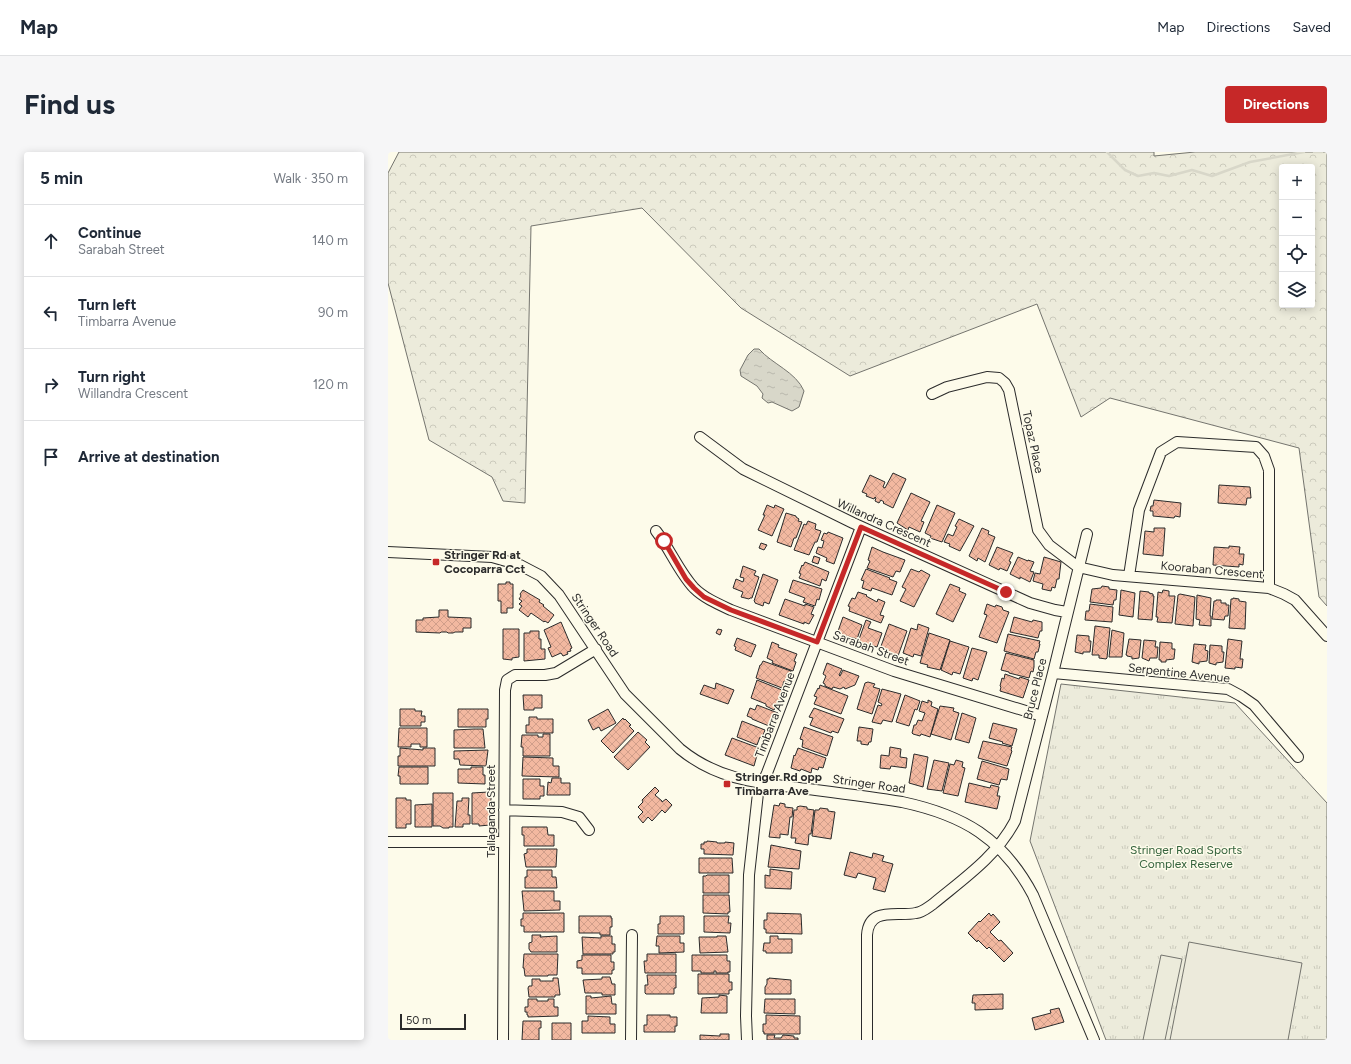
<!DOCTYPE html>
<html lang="en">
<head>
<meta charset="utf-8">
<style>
	:root { --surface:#fff; --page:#f6f6f7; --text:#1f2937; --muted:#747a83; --line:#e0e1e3; --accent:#c62828 }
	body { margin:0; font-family:Figtree,sans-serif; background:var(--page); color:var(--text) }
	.controls { position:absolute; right:12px; top:12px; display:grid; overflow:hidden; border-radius:4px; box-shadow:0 2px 10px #0003 }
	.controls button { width:36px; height:36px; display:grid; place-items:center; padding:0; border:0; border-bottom:1px solid var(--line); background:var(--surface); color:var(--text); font:20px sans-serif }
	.scale { position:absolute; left:12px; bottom:10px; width:66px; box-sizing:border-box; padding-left:4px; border:2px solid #2b2b2b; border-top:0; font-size:11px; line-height:14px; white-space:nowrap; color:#2b2b2b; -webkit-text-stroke:3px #fdfbea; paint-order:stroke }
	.stop { position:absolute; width:12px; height:12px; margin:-9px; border:3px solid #c62828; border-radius:50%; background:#fff }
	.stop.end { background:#c62828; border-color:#fff; box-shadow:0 1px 4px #0008 }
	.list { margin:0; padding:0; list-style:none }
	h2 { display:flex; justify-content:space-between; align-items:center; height:52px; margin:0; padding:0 16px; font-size:17px }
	h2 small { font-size:13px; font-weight:400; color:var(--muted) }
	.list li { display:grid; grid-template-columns:26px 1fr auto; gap:12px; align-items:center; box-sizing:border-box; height:72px; padding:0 16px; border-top:1px solid var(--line) }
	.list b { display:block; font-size:15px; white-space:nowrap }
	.list p { margin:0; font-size:13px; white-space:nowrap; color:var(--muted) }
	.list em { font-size:13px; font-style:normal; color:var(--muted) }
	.icon { flex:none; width:22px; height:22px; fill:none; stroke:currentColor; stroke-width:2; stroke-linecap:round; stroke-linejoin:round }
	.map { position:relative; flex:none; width:939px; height:888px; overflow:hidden; border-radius:4px }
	header { display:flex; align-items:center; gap:24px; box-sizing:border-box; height:56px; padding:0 20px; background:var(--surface); border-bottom:1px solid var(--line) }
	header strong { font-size:19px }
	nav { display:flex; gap:22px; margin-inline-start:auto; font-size:14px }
	.intro { display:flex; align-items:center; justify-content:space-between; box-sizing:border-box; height:96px; padding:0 24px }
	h1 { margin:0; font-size:28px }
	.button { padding:10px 18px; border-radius:4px; background:var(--accent); color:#fff; font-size:14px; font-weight:700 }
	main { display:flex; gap:24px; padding:0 24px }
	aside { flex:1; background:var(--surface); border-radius:4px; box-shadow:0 2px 10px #0003 }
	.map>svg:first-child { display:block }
</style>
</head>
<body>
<header>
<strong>Map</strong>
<nav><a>Map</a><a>Directions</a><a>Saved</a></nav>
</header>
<div class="intro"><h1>Find us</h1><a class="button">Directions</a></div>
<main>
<aside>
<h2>5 min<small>Walk · 350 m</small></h2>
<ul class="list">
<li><svg class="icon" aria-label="ahead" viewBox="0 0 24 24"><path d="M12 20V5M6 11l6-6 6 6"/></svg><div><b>Continue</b><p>Sarabah Street</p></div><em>140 m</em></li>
<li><svg class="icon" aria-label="left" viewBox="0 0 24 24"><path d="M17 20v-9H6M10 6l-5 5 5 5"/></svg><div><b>Turn left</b><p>Timbarra Avenue</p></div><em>90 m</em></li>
<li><svg class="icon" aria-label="right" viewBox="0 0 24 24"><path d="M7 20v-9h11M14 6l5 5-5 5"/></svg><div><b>Turn right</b><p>Willandra Crescent</p></div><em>120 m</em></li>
<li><svg class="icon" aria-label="arrive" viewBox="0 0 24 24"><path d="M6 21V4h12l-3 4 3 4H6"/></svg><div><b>Arrive at destination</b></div></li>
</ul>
</aside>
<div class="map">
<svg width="939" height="888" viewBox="0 0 939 888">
	<defs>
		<pattern id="forest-crowns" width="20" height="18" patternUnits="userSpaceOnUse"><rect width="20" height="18" fill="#ecebdb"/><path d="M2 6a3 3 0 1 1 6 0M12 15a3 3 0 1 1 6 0" fill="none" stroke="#cbcabc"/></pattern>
		<pattern id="park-tufts" width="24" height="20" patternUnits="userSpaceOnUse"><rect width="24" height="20" fill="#ecebdb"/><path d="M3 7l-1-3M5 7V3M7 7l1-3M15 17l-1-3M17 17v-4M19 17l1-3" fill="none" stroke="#cbcabc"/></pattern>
		<pattern id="water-ripples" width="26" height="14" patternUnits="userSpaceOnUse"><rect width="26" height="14" fill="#d8d7c9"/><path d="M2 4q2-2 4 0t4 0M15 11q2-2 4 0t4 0" fill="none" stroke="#bab9ad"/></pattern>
		<pattern id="building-cross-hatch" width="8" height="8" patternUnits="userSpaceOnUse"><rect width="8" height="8" fill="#f2b8a0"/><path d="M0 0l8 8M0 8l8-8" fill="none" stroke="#d09e8a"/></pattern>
	</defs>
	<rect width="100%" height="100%" fill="#fdfbea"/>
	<path fill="url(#forest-crowns)" stroke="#74746e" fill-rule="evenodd" d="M11,0h755v4l41,-4h132v454l-8,-9 -20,-149 -189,-50 -29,19 -44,-113 -187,72 -109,-68 -99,-100 -111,18 -6,277 -22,-2 -11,-24 -63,-37 -41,-157v-110zM894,15h30v138h-30z"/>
	<path fill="url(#park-tufts)" stroke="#74746e" d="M673,532l174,19 92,100v237h-221l-76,-199z"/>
	<path fill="#ecebdb" stroke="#74746e" d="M773,803l21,4 -17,81h-22z"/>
	<path fill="#eceadb" stroke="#74746e" d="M801,790l113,21 -14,77h-118z"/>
	<path fill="url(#water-ripples)" stroke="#74746e" d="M366,197h5c13,15 37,23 45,42l-5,16 -7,4 -20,-9 -4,1 -6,-5 1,-4 -6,-8 -16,-10 -1,-6 8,-15z"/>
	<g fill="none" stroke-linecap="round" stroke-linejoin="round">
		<path stroke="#d8d7c9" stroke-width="2.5" d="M719,0l18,18 13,6 16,-3 15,3 23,-6 20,6 38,-14 54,-10
			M926,0h8"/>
	</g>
	<path fill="url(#building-cross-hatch)" stroke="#2b2b2b" d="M505,321l13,6 -13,29 -10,-5 1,-1 -3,-2 -2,3 -4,-2 1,-3 -1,-1 -1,2 -8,-3 1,-2 -5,-2 8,-17 15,7 -2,5 2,1z
		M831,333l31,2 1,11h-4l-1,7 -28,-2z
		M523,341l19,9 -9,19 3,1 -4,10 -11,-5 -1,3 -11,-7z
		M766,348l27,3 -1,14 -5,-1 -1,2 -21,-2v-5h-3l1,-5h2z
		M379,353l7,3 1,-3 9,4 -12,27 -14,-6 7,-15h-2z
		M549,353l18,8 -13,29 -12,-4 1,-2 -6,-3z
		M398,361l10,3v1l3,2 -1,2 4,1 -6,16h-2l-3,9 -14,-5z
		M571,367l15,7 -14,25 -11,-5 1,-2 -6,-2 4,-8 5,2 4,-9 -2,-1z
		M420,369l8,3 -1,5 6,2 -4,11h-2l-6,13 -15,-5 10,-26 2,1z
		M594,376l7,3 -1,3 7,3 -10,25 -7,-4 -1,3 -8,-5z
		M766,376h11l-2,28 -20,-2 2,-23 9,1z
		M440,380l15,6 -9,26 -8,-3 1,-3 -11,-5 2,-6 4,1 2,-7 -3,-1 3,-7 3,1z
		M373,391l6,2 -3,5 -5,-2z
		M841,394l11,1 -1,7h5l-1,11 -4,-1v3l-26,-2 1,-18 15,1z
		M484,395l11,5 22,8 -5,12 -4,-1 -3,6 -26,-9 3,-7 -2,-1z
		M609,395l16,6 -4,8 2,1 -4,9 -7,-3 -1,2 -10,-5z
		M426,404l6,2 -2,6 -6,-2z
		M630,405l10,4v-1l6,2 -4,9 4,1 -4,10 -10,-5v2l-10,-5z
		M656,405l17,5 -2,17h-2l-2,9 -3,-1 -1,4 -9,-2 1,-5 -10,-3 2,-8 5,1z
		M417,410l24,10 -3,9 -4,-2 -2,7 -21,-8 2,-4 -2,-1 3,-8 1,1z
		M355,414l13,5 -2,4 5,2 -7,21h-2l-1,1 -8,-2 2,-5 -10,-4 3,-9 7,3 1,-4 -4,-1z
		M478,417l24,9 -1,1 8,3 -5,13 -20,-7 -1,3 -9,-3 2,-7 -3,-1z
		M523,417l8,3 2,-2 9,5 -16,32 -14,-6 6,-12 -4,-2z
		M375,422l15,6 -9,24 -5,-2 -1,4 -8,-3v-1l-1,-1z
		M405,428l29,9 -3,11 -2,-1 -2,7 -12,-4 2,-4 -16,-6z
		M118,430h4v2h3v24h-6v5h-6v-12h-3v-17h8z
		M562,432l10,4 -1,3 7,3 -13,28 -17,-8z
		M714,434l7,1v2l8,1 -1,10h-2l-1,5 -23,-3 2,-13 9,-1z
		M135,438l17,10 -1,2 5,3 -1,1 11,9 -6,8 -3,-2 -1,1 -13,-9 -3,4 -9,-7 3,-4 -3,-2 3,-3 -3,-2 2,-3 -1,-2z
		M733,438l14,3 -2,24 -14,-2z
		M775,438l6,1v5h6l-3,27 -15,-1 1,-5h-2l2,-25 4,1z
		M752,439l9,1v1l4,1v2h1l-2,24 -14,-1z
		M470,440l9,3 -1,1 11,6 1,-3 7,3 -5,13 4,1 -3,7 -32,-12 1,-4 -2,-1 4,-8 3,1z
		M792,442l15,3 -2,29 -18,-2 3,-29z
		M809,443l14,3 -1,18h1v10l-12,-1 1,-5 -4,-1z
		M845,446l6,1v2l7,1 -1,27 -16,-1 2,-29h2z
		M397,447l20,7v-2l9,3 -3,7 3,1 -5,9 -5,-2v2l-25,-9z
		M828,448h5v3h5v2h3l-1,11h-3l-1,4 -12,-1 2,-18h2z
		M599,452l8,3 1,-2 6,2 1,3 6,2 -12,31 -18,-6 8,-22 -3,-1z
		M702,452l23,3 -1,15 -27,-2 1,-9h3z
		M51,458h9v7l23,1v10h-8v4h-8l-2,1h-5l-1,-1h-6l-1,1 -24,-1v-12h7v-2l16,-1z
		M455,465l19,8 -5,14 -20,-5z
		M626,465l18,5 1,-2 9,2v9h-2l-2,7 -28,-6z
		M478,468l5,2 -3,6 14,5 -5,14 -7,-2 -1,2 -11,-5z
		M173,470l11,26 -2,1 1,2 -4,1 1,2 -5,2 -2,-3 -9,4 -4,-9 3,-1 -7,-17z
		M501,472l18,7 -9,25 -9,-2 -9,-5z
		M530,472l11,4 -8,28 -7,-2 -1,3 -10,-4 8,-25 6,2z
		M707,474l15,2 -3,30 -1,1 -7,-1v-3h-7z
		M115,477h16v28l-7,1v2l-9,-1z
		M330,477l4,1 -2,5 -4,-2z
		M724,478l12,3 -2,24h-13z
		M142,479h9v8h2v10h4v10l-21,2v-28h6z
		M541,481l21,7 -10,30 -13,-3 1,-2 -8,-2z
		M620,482l32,7 -1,3h1l-2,8h-2l-2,7 -30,-8z
		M689,483l12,1v5h2l-1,11h-7v2l-8,-2z
		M349,486l19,7 -5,12 -16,-7 1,-3 -2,-1z
		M741,487l12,1 -2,18 -7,1v-2l-5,-1v-1h-1z
		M840,487l14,2 -2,18h3l-1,9 -7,-1v2l-10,-1z
		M756,488l12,1 -1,6h3l-1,11h-7l-1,3 -7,-3z
		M562,489l19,6 -9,27 -7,-2 -1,3 -11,-5z
		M384,490l7,3 -1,2 19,7 -3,7 2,1 -3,9 -21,-8 1,-2 -6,-3z
		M772,490l12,1v6h3l-1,10 -8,1v2h-5v-2h-2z
		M806,492l12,1 -1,5 3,1 -1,10 -8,1v2l-7,-2z
		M822,493l12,1v6h2l-1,10 -7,1v2l-7,-2z
		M584,496l15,4 -9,28 -5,-2 -1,3 -9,-3z
		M618,501l28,7v7l-1,5 -2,-1 -2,7 -20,-5v-1l-8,-2z
		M375,509l28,10 -1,4h1l-3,8 -4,-2 -2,7 -26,-10 4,-13h1z
		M439,511l15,6 -3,6 1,1 3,-6 16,6 -4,9 -10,4 -1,-2 -4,2 -7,-2 -1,2 -7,-3v-2l-2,-1 3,-7 -3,-2z
		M617,522l14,5 1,-2 9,3 -6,18 -23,-7 1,-4 -1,-1 2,-8 2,1z
		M369,528l25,10 -2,10 -2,2 -4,8 -8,-4v-2l-15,-6z
		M480,530l7,2 -2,3 7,2 -8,25 -15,-5 8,-26z
		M328,531l18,7 -6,14 -28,-10 4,-9 11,4z
		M432,533l28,11 -7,18 -27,-10 3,-7 -3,-1 4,-8 1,1z
		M494,537l19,5 -9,28 -9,-2 -2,4 -9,-2 6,-17 3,1 1,-2 -4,-2z
		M135,543h19v13h-8v2h-10z
		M517,543l15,6 -3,9 -2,-1 -6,17 -13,-4z
		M540,548l4,2 -1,4 7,3 -8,28 -9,-3 -1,2 -7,-2 -1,-1 2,-8h2l2,-5 4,1 3,-8 -6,-2 3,-10 6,2z
		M369,553l21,8 -3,9 -4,-2 -2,6 -17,-7v-1l-5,-2 3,-8 5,2z
		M552,554l14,2 -1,3 6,2 -8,27 -20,-6z
		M426,556l30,11 -6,14 -6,-2 -1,2 -21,-8 3,-7 -4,-1z
		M12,557h15v2h7l-1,5h4v6h-4v4h-21z
		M70,557h30v10h-2v8h-28z
		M220,557l8,14 -15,8 -2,-4 -6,3 -5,-10z
		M574,561l14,5 -7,25 -14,-4z
		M141,565h8v2h16v14h-27v-8h3z
		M235,566l1,2 1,-1 6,6 -2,1 5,5 -21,22 -12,-12z
		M354,569l23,9 -3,8 -2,-1 -3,8 -20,-8z
		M605,571l24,6 -5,17 -10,-3 1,-1 -14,-4z
		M416,575l29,10 -6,19 -25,-9 1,-7 -3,-1z
		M471,575l14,2 -2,13h-2l-1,3 -7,-1v-3h-4z
		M11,576h28v19h-7v-3h-9v3h-13z
		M86,577h9l2,19h-31v-18z
		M250,580l9,8 -2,2 5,5 -22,23 -14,-13z
		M155,582h7v22h-27v-9h-2l1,-12h16v2h5z
		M344,586l27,10 -5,18 -29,-11z
		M595,589l29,6 -1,3 1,1 -5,15 -29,-8z
		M502,595l11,2 -1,8 7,1 -1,10 -15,-2 -1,3 -10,-1 1,-13 8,1z
		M12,596l23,2v-2h12v18h-37v-10h2z
		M410,596l28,10 -3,10 -4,-1 -1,3 -6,-2 -1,5 -10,-4 -1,2 -9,-3 3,-13 1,1z
		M100,598l-2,16 -26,-1 -1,-6h-5v-8z
		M526,602l14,3 -5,30 -14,-4z
		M135,605l30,1v8h6v11l-37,-1z
		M546,608l15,3 -7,28 -15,-2z
		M568,608l7,2 -1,5 3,1 -7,28 -15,-3 7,-29 4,1z
		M594,609l27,8 -2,11 -6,-1 -2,6 -22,-6z
		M11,615h29v17h-28v-8h-2z
		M83,615h12v8h2v9l-27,-1v-14h13z
		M164,626h9v5h9v12h-23l1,-13 3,1z
		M135,627h17v7h4v10h-4v3h-17z
		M581,631l21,5 1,-3 8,2 -2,9h3l-3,13 -32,-7z
		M267,635l4,4 -4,4 7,6v1l4,-3 6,6 -7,8 -3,-3 -10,11 -4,-4 -5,6 -5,-6 5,-5 -5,-5 5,-5 -1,-2z
		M101,640v6h2l-1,27 -11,1v-2h-7v-31z
		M45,641h20v34h-4v1h-6l-3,-2h-7z
		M8,646h10v2h5v24h-5v4h-10z
		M74,646h7l-1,17h2v9h-7v3h-8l2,-26h5z
		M392,651l5,1v3l8,1 -1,9h-2l-2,18 -8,-1v4l-11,-1 5,-32 5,1z
		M44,652v23h-17v-22z
		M412,654l7,1v2l7,1 -3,24h-2l-1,11 -13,-2 1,-5h-5l3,-28h3v-3z
		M432,656l8,1v2l7,1 -4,27 -19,-3 3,-26h4z
		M134,675h25l1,8h6v11h-30v-11h-2z
		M319,689l10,1v1h8v-1l9,1 -1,12 -29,-1v-5h-3v-5h3v-2h3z
		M383,693l30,6 -2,18 -31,-2z
		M139,697h30l-1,18h-30l-2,-13 3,-1z
		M462,700l22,6 1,-5 11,3 -2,5 11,3 -8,28 -12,-3 3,-11 -18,-5 -2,5 -12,-3z
		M311,706h33l1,15h-34z
		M382,717l22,3 -1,17 -26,-1v-13l5,1z
		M139,718h25v7h4l1,11h-32v-11h2z
		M319,723h22v18h-26v-17h3z
		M134,739h32v10h6v9l-36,1z
		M315,743h26l1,17h-2v2l-25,-1z
		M135,761h41v19h-40v-6h-3v-7h2z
		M379,761l34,1 1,20 -36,-1v-4h-2v-9h3z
		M601,761l2,3 2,-2 7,8 -10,10 9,9 2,-1 12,13 -9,9 -15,-15 -2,2 -9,-9 -1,2 -9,-9 11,-12 1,1z
		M191,764h32v2h1v9h-2v8h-10v-2h-21z
		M272,764h24v18h-26v-10h2z
		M316,764h25l-1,7h3l-1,10 -26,-1z
		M144,783h9l-1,2 17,-1v16h-26l-2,-3v-6l3,-1z
		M213,784h11v8h3v8h-2v2h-30l-1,-17 19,1z
		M269,784h23v7h4v9l-25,1v-7h-3z
		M329,784h9l2,16 -28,1 -1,-16h18z
		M382,784h8v3h14v14h-26v-2h-3l1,-8h6z
		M136,802h34l-1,21h-9v1h-23l-1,-8h-1z
		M259,802h29v19h-31l-1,-12h3z
		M194,803h29v7h3v8h-2v4h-30v-6h-5v-7l5,-1z
		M304,803h35v6h3v11h-2v1h-12v-2h-2v2h-13v-2h-9z
		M310,822h31v8h3v8h-3v4h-31z
		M259,823h29v13h-2v6h-28l-1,-1v-8h3z
		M214,825h8l2,7h3v11h-13v-2h-17l-2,-13 19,-1z
		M165,826h5l2,17h-5v2h-26l-1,-9 1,-2h3v-7h8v2h13z
		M381,826l22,2v14h-26v-7l2,-3v-5h2z
		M615,842v15l-28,1v-7h-3l1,-8z
		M331,843l8,1v17h-26l1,-15 17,-1z
		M198,844h5v2l20,-2 1,8h4v10h-30z
		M140,847h9v2h11v-2h6v8h4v9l-30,1v-2h-1v-3h-2v-5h3z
		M377,847h30v15l-31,-1z
		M671,856l5,14 -29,8 -3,-12 19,-5 -1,-3z
		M259,863h23v2h7v9h-2v6h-31v-7h3z
		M378,863l34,1v18h-36v-2h-1v-8h3z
		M200,864l22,1v7h5v9h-33v-12h6z
		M135,869h18v7h-2v12h-17z
		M164,871h19v17h-19z
		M332,882h9v6h-29v-5l20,1z
		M379,883h8l-1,3h7l2,-3 11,1v2h4v2h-31z"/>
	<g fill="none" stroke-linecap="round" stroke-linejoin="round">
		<defs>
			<path id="minor" d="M544,242l15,-7 40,-10 12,1 6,5 4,7 29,140 11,15 29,22 35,8 156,13 15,6 11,6 32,36
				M312,285l43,32 110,54 177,80 25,7 12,2
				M268,379c14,18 23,41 38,57 10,10 24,16 37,22l163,61 148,45
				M0,400l104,5 28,8 21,11 18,19 66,99 55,55c39,32 80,34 128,40 31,4 63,8 94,13 61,13 101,36 131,93l61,145
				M741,424l10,-66 22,-58 16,-10 79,5 8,9 5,14v118
				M665,521l175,16 13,7 13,9 44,52
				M116,658l58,2 17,5 10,13
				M0,690h116
				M115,888l2,-350 2,-10 8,-5h30l11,-2 40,-24
				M243,888l1,-105
				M359,888l-1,-24 3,-141 9,-82 9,-20 94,-246
				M479,888v-105c2,-29 30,-18 49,-22 7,-1 11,-5 17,-9 30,-25 63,-47 82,-83l38,-148 34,-139"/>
		</defs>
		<use href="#minor" stroke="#2b2b2b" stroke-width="12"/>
		<use href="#minor" stroke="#fdfbea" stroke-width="10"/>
	</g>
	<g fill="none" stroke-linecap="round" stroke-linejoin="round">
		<path stroke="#c62828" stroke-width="5" d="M276,389l22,38 8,9 10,9 27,13 86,32 44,-115 145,65"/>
	</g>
	<g fill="#c62828" stroke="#fdfbea" stroke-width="1.5">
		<rect x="44" y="406" width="8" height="8" rx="2"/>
		<rect x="335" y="628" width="8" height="8" rx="2"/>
	</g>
	<g text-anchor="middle" stroke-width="3" stroke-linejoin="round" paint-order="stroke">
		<g font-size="12" fill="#2b2b2b" stroke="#fdfbea">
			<text transform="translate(645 290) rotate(78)" y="4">Topaz Place</text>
			<text transform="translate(496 371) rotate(24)" y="4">Willandra Crescent</text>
			<text transform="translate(824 418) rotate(5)" y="4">Kooraban Crescent</text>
			<text transform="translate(207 473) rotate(56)" y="4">Stringer Road</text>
			<text transform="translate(483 496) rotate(20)" y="4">Sarabah Street</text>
			<text transform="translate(791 521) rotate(6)" y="4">Serpentine Avenue</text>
			<text transform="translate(647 537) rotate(-76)" y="4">Bruce Place</text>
			<text transform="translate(387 563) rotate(-69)" y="4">Timbarra Avenue</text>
			<text transform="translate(481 632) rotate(8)" y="4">Stringer Road</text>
			<text transform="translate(103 659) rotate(-90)" y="4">Tallaganda Street</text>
		</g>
		<g font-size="12" font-weight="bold" fill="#2b2b2b" stroke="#fdfbea" text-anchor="start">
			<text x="56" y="407">Stringer Rd at<tspan x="56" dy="14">Cocoparra Cct</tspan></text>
			<text x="347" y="629">Stringer Rd opp<tspan x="347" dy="14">Timbarra Ave</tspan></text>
		</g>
		<g font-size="12" fill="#34623c" stroke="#fdfbea">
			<text x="798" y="702">Stringer Road Sports<tspan x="798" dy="14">Complex Reserve</tspan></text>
		</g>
	</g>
</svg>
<div class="controls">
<button>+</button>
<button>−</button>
<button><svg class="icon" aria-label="locate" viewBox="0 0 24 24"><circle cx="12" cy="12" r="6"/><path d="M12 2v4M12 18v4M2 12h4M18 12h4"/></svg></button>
<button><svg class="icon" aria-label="layers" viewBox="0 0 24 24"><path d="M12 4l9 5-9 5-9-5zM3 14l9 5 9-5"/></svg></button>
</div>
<div class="scale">50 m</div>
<div class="stop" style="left:276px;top:389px"></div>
<div class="stop end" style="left:618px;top:440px"></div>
</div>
</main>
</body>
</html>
